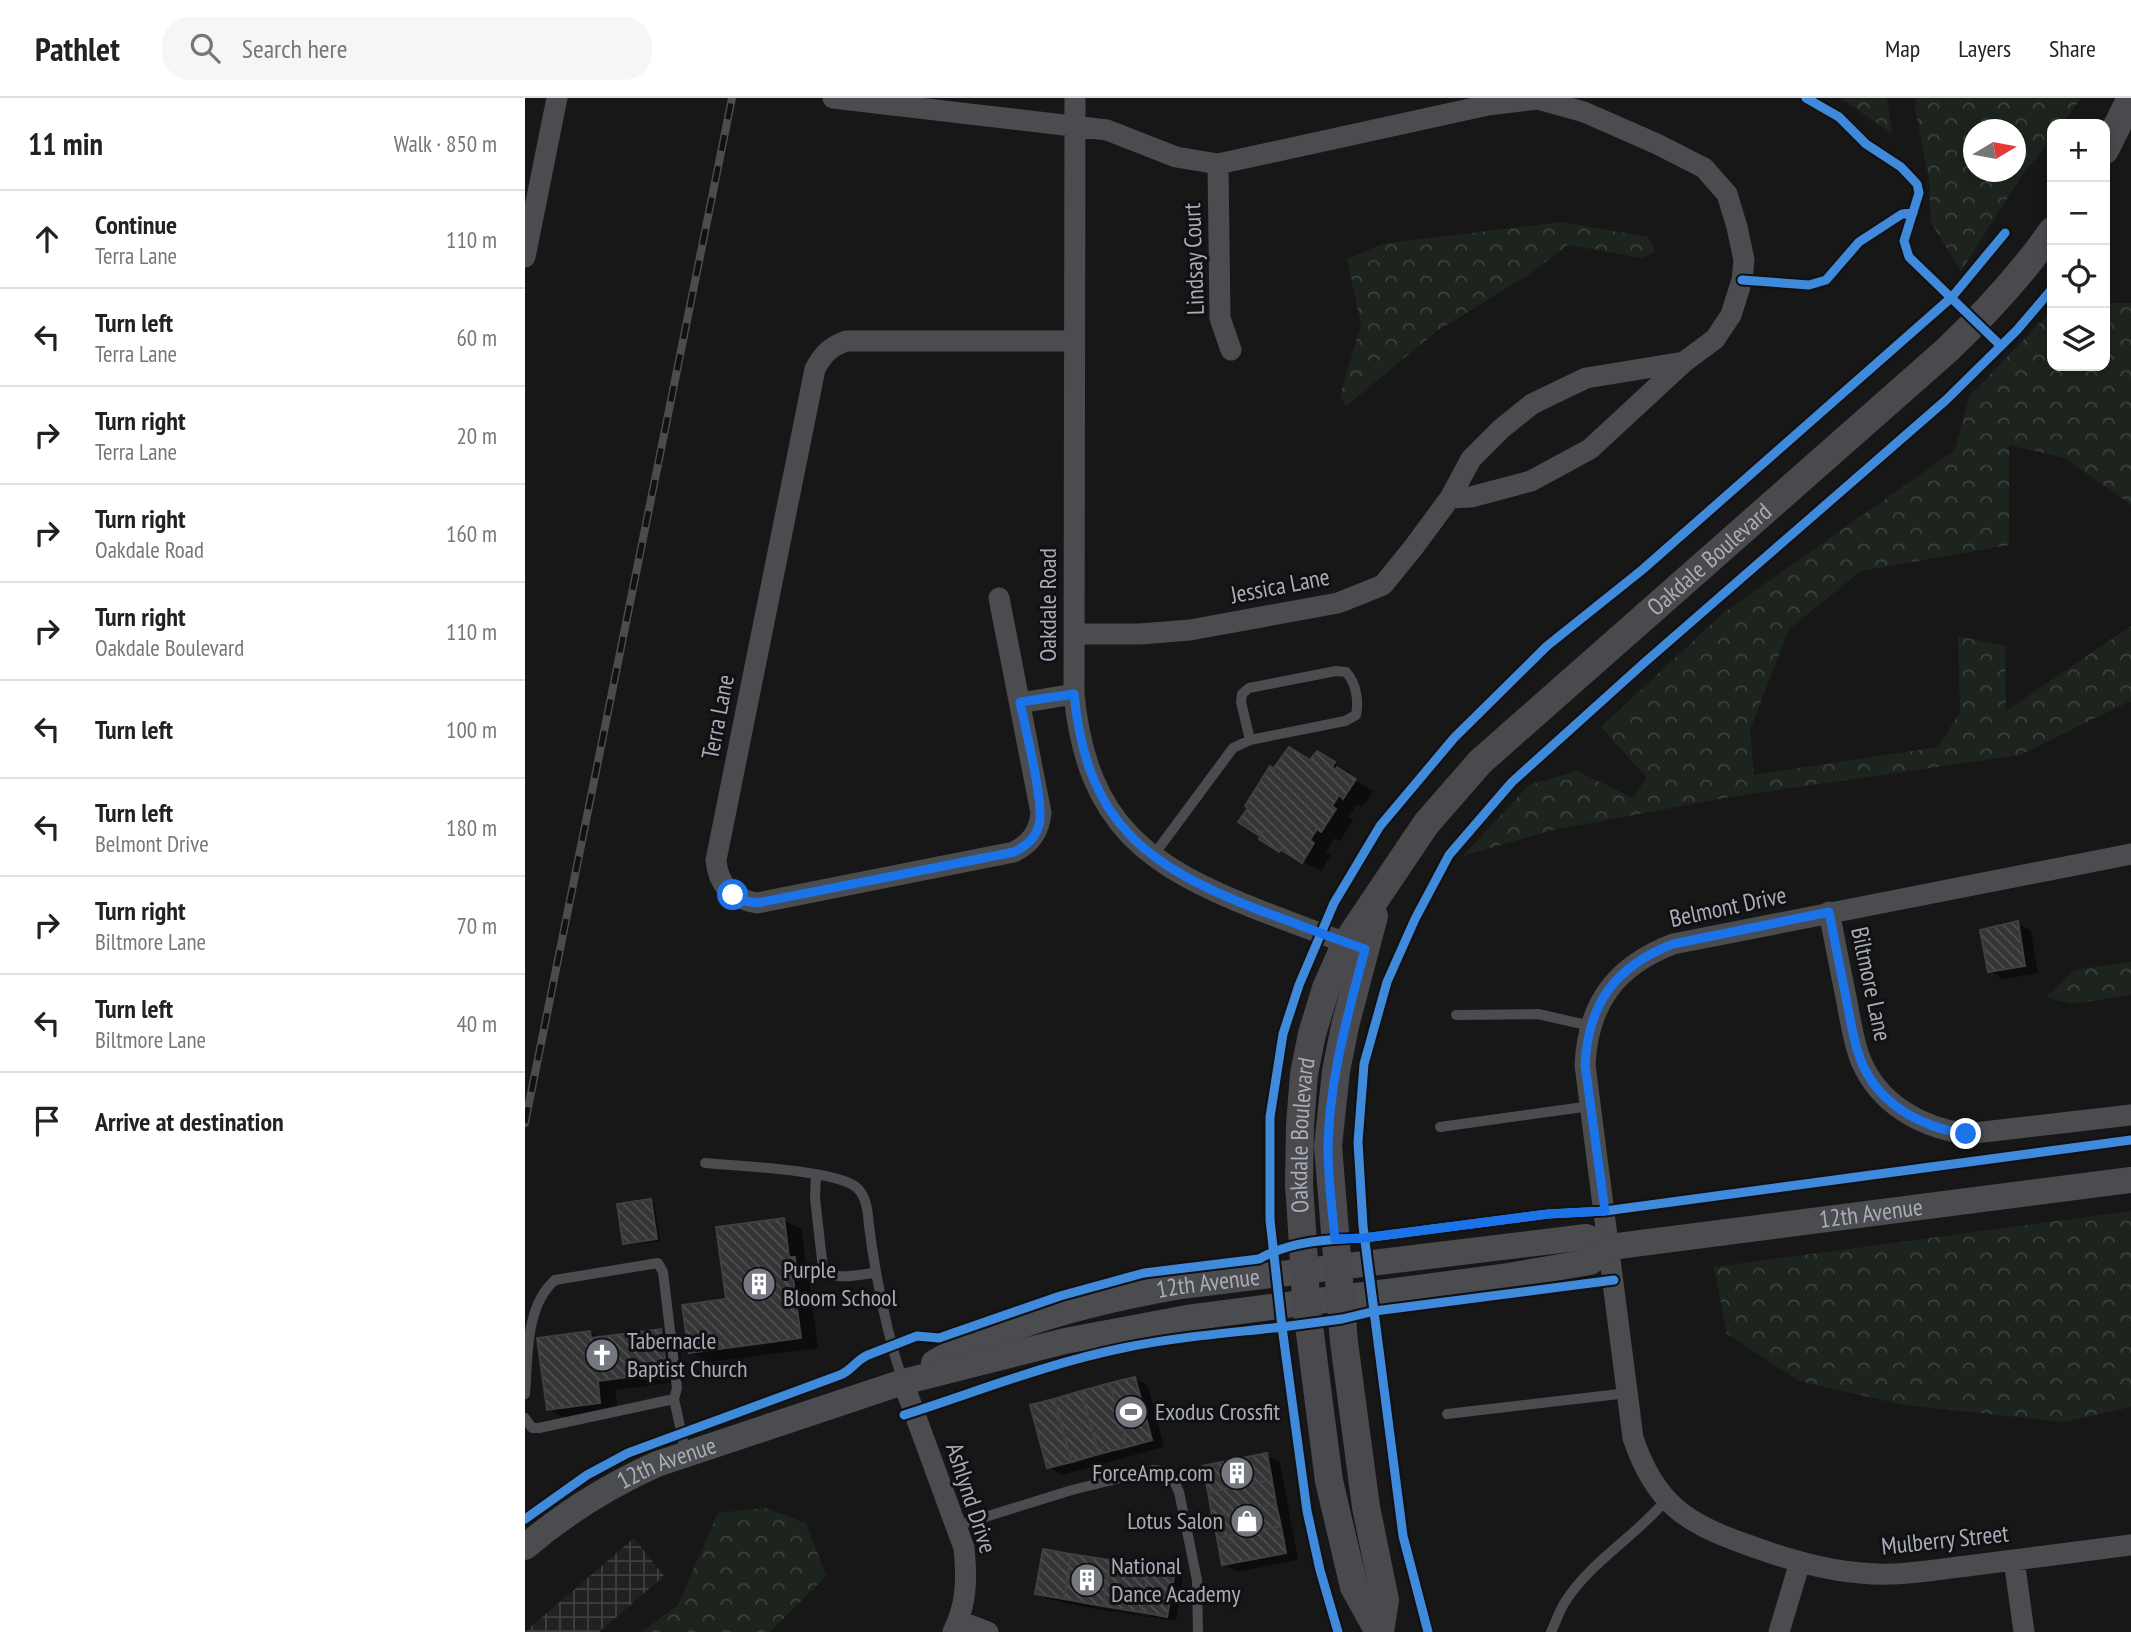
<!DOCTYPE html>
<html lang="en">
<head>
<meta charset="utf-8">
<style>
	:root { --surface:#fff; --page:#f6f6f6; --text:#222; --muted:#767676; --line:#e0e0e0 }
	body { margin:0; font-family:"PT Sans Narrow",sans-serif; background:var(--page); color:var(--text) }
	.controls { position:absolute; right:21px; top:21px; display:grid; overflow:hidden; border-radius:14px; box-shadow:0 4px 10px #0003 }
	.controls button { width:63px; height:63px; display:grid; place-items:center; padding:0; border:0; border-bottom:2px solid var(--line); background:var(--surface); color:var(--text); font:35px sans-serif }
	.compass { position:absolute; left:1438px; top:21px; width:63px; height:63px; border-radius:50%; background:var(--surface); box-shadow:0 4px 10px #0003; rotate:80deg }
	.stop { position:absolute; width:21px; height:21px; margin:-16px; border:5px solid #1a73e8; border-radius:50%; background:#fff }
	.stop.end { background:#1a73e8; border-color:#fff; box-shadow:0 2px 7px #0008 }
	.list { margin:0; padding:0; list-style:none }
	h2 { display:flex; justify-content:space-between; align-items:center; height:91px; margin:0; padding:0 28px; font-size:30px }
	h2 small { font-size:23px; font-weight:400; color:var(--muted) }
	.list li { display:grid; grid-template-columns:46px 1fr auto; gap:21px; align-items:center; box-sizing:border-box; height:98px; padding:0 28px; border-top:2px solid var(--line) }
	.list b { display:block; font-size:26px; white-space:nowrap }
	.list p { margin:0; font-size:23px; white-space:nowrap; color:var(--muted) }
	.list em { font-size:23px; font-style:normal; color:var(--muted) }
	.icon { flex:none; width:38px; height:38px; fill:none; stroke:currentColor; stroke-width:2; stroke-linecap:round; stroke-linejoin:round }
	.map { position:relative; flex:none; width:1606px; height:1534px; overflow:hidden }
	header { display:flex; align-items:center; gap:42px; box-sizing:border-box; height:98px; padding:0 35px; background:var(--surface); border-bottom:2px solid var(--line) }
	header strong { font-size:33px }
	nav { display:flex; gap:38px; margin-inline-start:auto; font-size:24px }
	.search { width:490px; height:63px; background:var(--page); display:flex; align-items:center; gap:18px; box-sizing:border-box; padding:0 24px; border-radius:28px; color:var(--muted); font-size:26px }
	main { display:flex }
	aside { flex:1; background:var(--surface) }
	.map>svg:first-child { display:block }
</style>
</head>
<body>
<header>
<strong>Pathlet</strong>
<div class="search"><svg class="icon" aria-label="search" viewBox="0 0 24 24"><circle cx="10" cy="10" r="6"/><path d="M15 15l6 6"/></svg>Search here</div>
<nav><a>Map</a><a>Layers</a><a>Share</a></nav>
</header>
<main>
<aside>
<h2>11 min<small>Walk · 850 m</small></h2>
<ul class="list">
<li><svg class="icon" aria-label="ahead" viewBox="0 0 24 24"><path d="M12 20V5M6 11l6-6 6 6"/></svg><div><b>Continue</b><p>Terra Lane</p></div><em>110 m</em></li>
<li><svg class="icon" aria-label="left" viewBox="0 0 24 24"><path d="M17 20v-9H6M10 6l-5 5 5 5"/></svg><div><b>Turn left</b><p>Terra Lane</p></div><em>60 m</em></li>
<li><svg class="icon" aria-label="right" viewBox="0 0 24 24"><path d="M7 20v-9h11M14 6l5 5-5 5"/></svg><div><b>Turn right</b><p>Terra Lane</p></div><em>20 m</em></li>
<li><svg class="icon" aria-label="right" viewBox="0 0 24 24"><path d="M7 20v-9h11M14 6l5 5-5 5"/></svg><div><b>Turn right</b><p>Oakdale Road</p></div><em>160 m</em></li>
<li><svg class="icon" aria-label="right" viewBox="0 0 24 24"><path d="M7 20v-9h11M14 6l5 5-5 5"/></svg><div><b>Turn right</b><p>Oakdale Boulevard</p></div><em>110 m</em></li>
<li><svg class="icon" aria-label="left" viewBox="0 0 24 24"><path d="M17 20v-9H6M10 6l-5 5 5 5"/></svg><div><b>Turn left</b></div><em>100 m</em></li>
<li><svg class="icon" aria-label="left" viewBox="0 0 24 24"><path d="M17 20v-9H6M10 6l-5 5 5 5"/></svg><div><b>Turn left</b><p>Belmont Drive</p></div><em>180 m</em></li>
<li><svg class="icon" aria-label="right" viewBox="0 0 24 24"><path d="M7 20v-9h11M14 6l5 5-5 5"/></svg><div><b>Turn right</b><p>Biltmore Lane</p></div><em>70 m</em></li>
<li><svg class="icon" aria-label="left" viewBox="0 0 24 24"><path d="M17 20v-9H6M10 6l-5 5 5 5"/></svg><div><b>Turn left</b><p>Biltmore Lane</p></div><em>40 m</em></li>
<li><svg class="icon" aria-label="arrive" viewBox="0 0 24 24"><path d="M6 21V4h12l-3 4 3 4H6"/></svg><div><b>Arrive at destination</b></div></li>
</ul>
</aside>
<div class="map">
<svg width="1606" height="1534" viewBox="0 0 1606 1534">
	<defs>
		<pattern id="industrial-grid" width="8" height="8" patternUnits="userSpaceOnUse" patternTransform="scale(1.75)"><rect width="8" height="8" fill="#212123"/><path d="M0 4h8M4 0v8" fill="none" stroke="#3e3f41"/></pattern>
		<pattern id="forest-crowns" width="20" height="18" patternUnits="userSpaceOnUse" patternTransform="scale(1.75)"><rect width="20" height="18" fill="#1d241e"/><path d="M2 6a3 3 0 1 1 6 0M12 15a3 3 0 1 1 6 0" fill="none" stroke="#3b413d"/></pattern>
		<pattern id="building-back-hatch" width="6" height="6" patternUnits="userSpaceOnUse" patternTransform="scale(1.75)"><rect width="6" height="6" fill="#353536"/><path d="M-1 5l2 2M0 0l6 6M5-1l2 2" fill="none" stroke="#4f5051"/></pattern>
	</defs>
	<rect width="100%" height="100%" fill="#171717"/>
	<path fill="url(#industrial-grid)" d="M109,1440l30,38 -65,56h-74z"/>
	<path fill="url(#forest-crowns)" fill-rule="evenodd" d="M1316,0h46l5,36z
		M1392,0h164l-19,26h-10v13l-31,40 -60,94 -30,-48 -2,-43 -14,-71zM1448,32h42v42h-42z
		M1036,124l87,15 7,14 -12,7 -75,-13 -40,30 -91,56 -91,75 -6,-10 21,-71 -14,-66 35,-15z
		M1580,205h26v202l-66,-47 -56,-13v100l-148,26 -72,58 -39,101 4,45 184,-28 22,-35 -2,-76 47,10 1,65 125,-85v76h-3l-108,53 -290,42 -177,33 -90,26 66,-71 48,-14 56,27 14,-20 -46,-51 121,-113 233,-164 14,-53 83,-87v56h53z
		M1606,864v33l-60,9 -25,-7 28,-27z
		M1606,1113v196l-67,15 -160,-17 -105,-24 -72,-47 -13,-67z
		M240,1410l41,15 20,53 -56,56h-128l36,-27 40,-92z"/>
	<path fill="#0007" fill-rule="evenodd" d="M792,655l35,21 -2,3 23,14 -11,16 -5,-3 -8,13 4,3 -13,21 -5,-3 -9,14 5,3 -10,16 -41,-21 -39,-28 33,-51 37,-9z
		M1492,825l14,8 7,42 -35,6 -13,-8z
		M126,1103l3,2 6,38 -32,4 -3,-2z
		M259,1122l18,10 4,36 6,3 1,10h-4l9,69 -110,14 -18,-10z
		M136,1232l18,11 5,40 -69,9 3,22 -52,7 -18,-10 42,-76 10,5z
		M609,1280l14,8 16,61 -102,28 -13,-8z
		M741,1357l14,8 18,97 -61,12 -13,-8z
		M649,1475l9,5 -7,43 -97,-15 -34,-8 -8,-5zM552,1502l73,12 -1,4 -72,-13z"/>
	<path fill="url(#building-back-hatch)" stroke="#3f4043" stroke-width="2" d="M764,649l21,13 7,-9 18,11 -3,5 3,3 2,-3 19,12 -13,20 -4,-4 -7,11 4,3 -15,23 -4,-3 -7,11 4,3 -12,20 -20,-13 1,-3 -4,5 -20,-13 3,-8 -4,4 -20,-13 10,-14 -3,-2 25,-40 3,3z
		M1493,823l7,45 -37,6 -8,-42z
		M126,1101l6,40 -34,5 -6,-40z
		M259,1120l5,39h6l1,12 -4,1 9,68 -112,15 -7,-48 44,-6 -10,-72z
		M136,1231l6,43 -69,9 2,22 -53,7 -10,-72 53,-7 1,7z
		M610,1279l17,63 -25,7 -17,-64z
		M585,1285l17,64 -28,7 -18,-63z
		M556,1293l18,63 -27,8 -18,-63z
		M529,1301l18,63 -25,6 -17,-63z
		M742,1355l5,27 -64,12 -6,-26z
		M747,1382l4,24 -64,12 -4,-24z
		M751,1406l5,22 -64,12 -5,-22z
		M756,1428l5,27 -64,12 -5,-27z
		M518,1451l28,5 -7,45 -29,-5z
		M546,1456l39,6 -7,46 -39,-7z
		M585,1462l39,7 -8,45 -38,-6z
		M624,1469l26,4 -8,46 -26,-5z"/>
	<g fill="none" stroke-linecap="round" stroke-linejoin="round">
		<path stroke="#4b4c50" stroke-width="10" d="M628,758l80,-108 17,-8 95,-19 11,-6c3,-15 0,-32 -10,-43l-10,-1 -87,17 -7,6 -1,8 9,38
			M931,917l82,-1 53,12
			M915,1029l151,-21
			M180,1065c31,3 130,7 151,24 11,9 12,26 13,39 7,54 17,105 34,156
			M291,1077l-1,23 8,71c12,13 36,5 52,4
			M0,1296c3,-37 0,-88 30,-114l103,-17 5,9 14,116 -3,11 12,55
			M922,1316l181,-21
			M0,1320l7,10h7l135,-29
			M431,1428l116,-36 81,-20c16,1 20,8 26,22l18,88 1,52
			M1026,1534c5,-10 8,-21 14,-30 26,-41 70,-65 101,-102"/>
		<path stroke="#4b4c50" stroke-width="21" d="M308,0l274,32 69,27 42,7 270,-59 49,-6 47,13 73,32 47,24 23,26 10,33 7,33 -2,20 -11,35 -16,24 -31,23 -94,87 -59,32 -60,16 -21,1 -37,50 -30,37 -45,18 -148,27 -50,4h-66
			M550,0l-1,596c13,132 74,173 190,218 32,12 63,24 95,36
			M693,66l2,154 11,32
			M0,159l32,-159
			M925,400l21,-39 30,-30 31,-25 54,-26 98,-16
			M474,500l42,215c-2,19 -10,30 -27,39l-257,51c-25,-4 -39,-18 -41,-43l99,-491c8,-15 15,-22 31,-28h228
			M495,605l54,-9
			M1606,756l-458,90c-57,22 -85,59 -88,121l48,373c22,65 52,85 115,107 36,13 74,25 113,28 35,4 71,-3 106,-7 55,-7 109,-14 164,-21
			M1304,814c6,29 11,57 17,85 4,21 7,44 15,64 19,44 60,66 105,73l165,-19
			M378,1284l61,166c3,30 3,56 -11,84
			M1489,1462l10,72
			M434,1523l29,11
			M1254,1534l21,-70"/>
		<g stroke="#4b4c50" stroke-width="26">
			<path id="s1" d="M409,1265c14,-9 29,-15 44,-21 65,-28 134,-44 203,-56l405,-49 24,10"/>
			<path id="s2" d="M0,1449c41,-35 83,-61 132,-83l246,-82 162,-41 122,-23 315,-41 88,-15 20,-15 521,-67"/>
		</g>
		<g stroke="#4a4a4e" stroke-width="28">
			<path d="M1580,52l26,-52"/>
			<path d="M849,818l-29,110 -9,45 -8,75 16,196 22,165 19,93 -5,32"/>
			<path id="s3" d="M854,1534l-25,-45 -25,-106 -23,-179 -3,-58 -4,-59 1,-60 4,-51 8,-40 14,-46 20,-45 80,-119 54,-62 466,-411c38,-36 76,-77 106,-120"/>
		</g>
		<defs>
			<path id="rail" d="M0,1025l207,-1025"/>
		</defs>
		<use href="#rail" stroke="#4b4c4f" stroke-width="8"/>
		<use href="#rail" stroke="#111113" stroke-width="5" stroke-dasharray="16" stroke-linecap="butt"/>
		<defs>
			<path id="cycleway" d="M1281,0l33,19 27,27 35,23 16,17 2,9 -15,48 5,16 92,89
				M1217,182l67,5 17,-5 33,-38 43,-28 11,-1
				M379,1317c72,-23 145,-52 219,-67 52,-11 106,-15 159,-21l-12,-107v-103l13,-83 16,-49 35,-82 46,-77 74,-88 93,-92 95,-76 310,-273 53,-64
				M0,1421l62,-44 41,-22 212,-78c11,-4 16,-15 28,-20l49,-19 22,2 121,-42 84,-23 115,-14c31,-18 71,-20 105,-21l184,-24 57,-3 526,-71
				M813,1534l-18,-62 -13,-59 -25,-184 60,-8 33,-8 239,-31
				M903,1534l-25,-96 -40,-310 -5,-84 6,-78 23,-82 28,-63 34,-64 63,-73 132,-119 302,-263 71,-70 35,-41"/>
		</defs>
		<use href="#cycleway" stroke="#111113" stroke-width="13"/>
		<use href="#cycleway" stroke="#408adc" stroke-width="9"/>
	</g>
	<g fill="none" stroke-linecap="round" stroke-linejoin="round">
		<path stroke="#1a73e8" stroke-width="9" d="M208,797l12,6 12,2 257,-51c12,-6 21,-13 25,-27 6,-19 -14,-98 -19,-123l54,-8c13,132 74,173 190,218 34,12 67,26 101,37 -17,65 -36,131 -37,198 0,31 4,61 7,92l29,-1 184,-24 57,-3 -20,-146c3,-62 31,-99 88,-121l156,-32c6,29 11,57 17,85 4,21 7,44 15,64 18,44 60,66 105,73"/>
	</g>
	<defs>
		<symbol id="building-disc" viewBox="-11 -11 22 22"><circle r="9.5" fill="#757880" stroke="#111113"/><path d="M-4-6H4V6H1V3H-1V6H-4ZM-2.5-4.3h1.7v1.8h-1.7ZM.8-4.3h1.7v1.8H.8ZM-2.5-1h1.7V.8h-1.7ZM.8-1h1.7V.8H.8Z" fill="#fff"/></symbol>
		<symbol id="church-disc" viewBox="-11 -11 22 22"><circle r="9.5" fill="#757880" stroke="#111113"/><path d="M-1.2-6h2.4v3.5h3.3v2.4h-3.3V6h-2.4V-.1h-3.3v-2.4h3.3Z" fill="#fff"/></symbol>
		<symbol id="stadium-disc" viewBox="-11 -11 22 22"><circle r="9.5" fill="#757880" stroke="#111113"/><path d="M0-5a6.5 5 0 1 0 0 10a6.5 5 0 1 0 0-10ZM-3.5-1.8h7v3.6h-7Z" fill="#fff"/></symbol>
		<symbol id="shop-disc" viewBox="-11 -11 22 22"><circle r="9.5" fill="#757880" stroke="#111113"/><path d="M-5-2.5h2.3a2.7 3.5 0 0 1 5.4 0H5L5.5 6h-11ZM-1.5-2.5h3a1.5 2.3 0 0 0-3 0Z" fill="#fff"/></symbol>
	</defs>
	<g fill-rule="evenodd">
		<use href="#building-disc" x="215" y="1167" width="38" height="38"/>
		<use href="#church-disc" x="58" y="1238" width="38" height="38"/>
		<use href="#stadium-disc" x="587" y="1295" width="38" height="38"/>
		<use href="#building-disc" x="693" y="1356" width="38" height="38"/>
		<use href="#shop-disc" x="703" y="1404" width="38" height="38"/>
		<use href="#building-disc" x="543" y="1463" width="38" height="38"/>
	</g>
	<g text-anchor="middle" stroke-width="6" stroke-linejoin="round" paint-order="stroke">
		<g font-size="24" fill="#a8adb8" stroke="#111113">
			<text transform="translate(669 161) rotate(-92)" y="8">Lindsay Court</text>
			<text dy="8" stroke="none"><textPath href="#s3" startOffset="1239">Oakdale Boulevard</textPath></text>
			<text transform="translate(755 488) rotate(-11)" y="8">Jessica Lane</text>
			<text transform="translate(523 507) rotate(-90)" y="8">Oakdale Road</text>
			<text transform="translate(193 619) rotate(-79)" y="8">Terra Lane</text>
			<text transform="translate(1203 809) rotate(-12)" y="8">Belmont Drive</text>
			<text transform="translate(1346 886) rotate(78)" y="8">Biltmore Lane</text>
			<text dy="8" stroke="none"><textPath href="#s3" startOffset="508">Oakdale Boulevard</textPath></text>
			<text dy="8" stroke="none"><textPath href="#s2" startOffset="1402">12th Avenue</textPath></text>
			<text dy="8" stroke="none"><textPath href="#s1" startOffset="287">12th Avenue</textPath></text>
			<text dy="8" stroke="none"><textPath href="#s2" startOffset="166">12th Avenue</textPath></text>
			<text transform="translate(446 1400) rotate(72)" y="8">Ashlynd Drive</text>
			<text transform="translate(1420 1442) rotate(-6)" y="8">Mulberry Street</text>
		</g>
		<g font-size="24" fill="#a8adb8" stroke="#111113" text-anchor="start">
			<text x="258" y="1180">Purple<tspan x="258" dy="28">Bloom School</tspan></text>
			<text x="102" y="1251">Tabernacle<tspan x="102" dy="28">Baptist Church</tspan></text>
			<text x="630" y="1322">Exodus Crossfit</text>
			<text x="688" y="1383" text-anchor="end">ForceAmp.com</text>
			<text x="698" y="1431" text-anchor="end">Lotus Salon</text>
			<text x="586" y="1476">National<tspan x="586" dy="28">Dance Academy</tspan></text>
		</g>
	</g>
</svg>
<div class="controls">
<button>+</button>
<button>−</button>
<button><svg class="icon" aria-label="locate" viewBox="0 0 24 24"><circle cx="12" cy="12" r="6"/><path d="M12 2v4M12 18v4M2 12h4M18 12h4"/></svg></button>
<button><svg class="icon" aria-label="layers" viewBox="0 0 24 24"><path d="M12 4l9 5-9 5-9-5zM3 14l9 5 9-5"/></svg></button>
</div>
<svg class="compass" viewBox="-18 -18 36 36"><path d="M0-13l5 13h-10z" fill="#e53935"/><path d="M0 13l5-13h-10z" fill="#767676"/></svg>
<div class="stop" style="left:208px;top:797px"></div>
<div class="stop end" style="left:1441px;top:1036px"></div>
</div>
</main>
</body>
</html>
